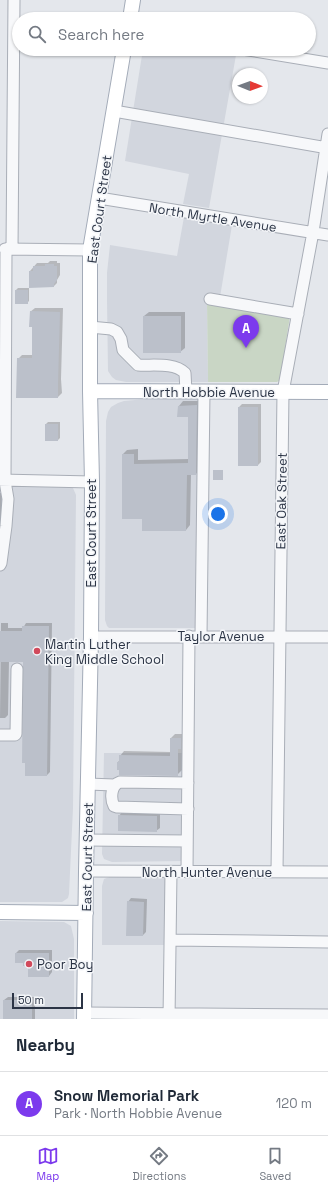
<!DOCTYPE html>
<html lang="en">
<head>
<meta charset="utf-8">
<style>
	:root { --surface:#fff; --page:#f2f2f3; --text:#1f2937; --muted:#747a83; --line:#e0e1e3; --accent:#7c3aed }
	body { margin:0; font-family:"Space Grotesk",sans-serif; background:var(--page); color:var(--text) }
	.compass { position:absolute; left:232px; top:68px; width:36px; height:36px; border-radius:50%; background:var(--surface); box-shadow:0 1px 3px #0004; rotate:91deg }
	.scale { position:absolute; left:12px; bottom:10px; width:71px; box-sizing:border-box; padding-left:4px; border:2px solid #2b3445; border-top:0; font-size:11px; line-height:14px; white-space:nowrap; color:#2b3445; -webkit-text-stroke:3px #f4f6f9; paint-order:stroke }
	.you { position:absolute; left:218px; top:514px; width:14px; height:14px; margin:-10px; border:3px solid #fff; border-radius:50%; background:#1a73e8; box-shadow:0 0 0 6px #1a73e833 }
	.badge { display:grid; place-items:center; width:26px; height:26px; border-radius:50%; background:var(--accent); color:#fff; font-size:13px; font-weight:700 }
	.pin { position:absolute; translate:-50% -33px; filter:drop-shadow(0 1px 2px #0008) }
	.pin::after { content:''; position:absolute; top:21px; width:14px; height:12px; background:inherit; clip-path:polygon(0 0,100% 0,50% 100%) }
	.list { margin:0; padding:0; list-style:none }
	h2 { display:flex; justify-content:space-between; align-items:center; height:52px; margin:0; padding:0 16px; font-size:17px }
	h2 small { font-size:13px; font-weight:400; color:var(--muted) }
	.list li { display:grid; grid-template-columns:26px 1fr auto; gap:12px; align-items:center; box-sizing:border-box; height:64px; padding:0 16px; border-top:1px solid var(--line) }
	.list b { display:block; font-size:15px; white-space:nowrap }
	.list p { margin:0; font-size:13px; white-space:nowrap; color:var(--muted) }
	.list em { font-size:13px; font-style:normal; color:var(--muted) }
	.icon { flex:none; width:22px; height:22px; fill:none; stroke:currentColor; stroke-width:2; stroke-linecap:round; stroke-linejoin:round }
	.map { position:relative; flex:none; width:328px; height:1019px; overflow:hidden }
	.search { position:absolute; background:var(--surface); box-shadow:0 1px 3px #0004; left:12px; right:12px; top:12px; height:44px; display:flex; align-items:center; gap:10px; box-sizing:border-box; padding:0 14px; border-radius:22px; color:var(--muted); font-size:15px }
	.sheet { height:116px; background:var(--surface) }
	nav { display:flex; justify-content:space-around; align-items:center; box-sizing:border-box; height:56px; border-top:1px solid var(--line); background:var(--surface); font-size:11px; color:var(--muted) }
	nav a { display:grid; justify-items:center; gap:2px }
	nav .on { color:var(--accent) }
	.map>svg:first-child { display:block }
</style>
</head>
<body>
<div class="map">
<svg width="328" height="1019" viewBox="0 0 328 1019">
	<rect width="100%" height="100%" fill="#e4e7ec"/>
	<path fill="#d2d6de" d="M143,49h61l32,6 -27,153 -26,-4 6,-30 -64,-13z
		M184,217l48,8 -12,72 -13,5 1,80h-82l-10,-2 -4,-3 -4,-6 -1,-71v-27l3,-28 67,11z
		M201,397l-2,231h-90l-2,-2 -2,-6 1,-199 2,-9 3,-5 7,-4 6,-2 33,-3z
		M0,486l70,1 3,1 3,7 -3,313 -4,86 -1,4 -6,4h-62z
		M104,753h81l-1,108 -72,1 -8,-3 -2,-5z
		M112,876h55v69h-65v-59l2,-7z
		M0,921l64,1 7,4 3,13v80h-74z"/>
	<path fill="#c9d6c5" d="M207,302l83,14 -10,64 -3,2h-69z"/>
	<path fill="#0003" d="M50,261h7v2h3v12l-3,5v3l-3,3 -24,-15 7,-8h11z
		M18,288h11v13l-2,2 -11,-13z
		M35,308h28l-2,71 1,14 -4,4h-41l1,-38 4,-4h11v-29l-3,-14z
		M149,312h36v36l-5,4 -36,-36z
		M183,401h18l-1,68 -4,5h-5l-1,51 -4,5 -43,-12 -20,-64 4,-4 11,-1v11l51,-1v-43l-10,-10z
		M242,404h19v58l-3,3 -19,-58z
		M48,422h12v16l-2,2h-12v-16z
		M0,493h2l-1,33 -1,2z
		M1,623h7v5h15l3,-5h26l-2,149 -3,3 -23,-114h-15l-1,54 -3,3h-5z
		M175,734h10v10l-3,3v23l-4,4 -60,-12 2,-2v-4l4,-5 47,1v-14z
		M122,812l38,1v15l-4,3 -37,-15z
		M131,898l16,1 -1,33 -3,3 -15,-33z
		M19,950h33v22l-3,4 -20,-11 -13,-12z
		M8,997h27v22h-31v-19z"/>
	<path fill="#bbc0ca" d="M45,264h9v2h3v14l-3,4v3l-25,1v-17h4v-5h12z
		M15,290h13v14h-13z
		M30,311l30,1 -2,72v14h-42l1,-40h15v-31h-3z
		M143,316h38v37h-38z
		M197,405l-1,70h-9l-1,56h-44v-12h-20v-65h12v10l54,-1v-46h-11l1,-11z
		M238,407h20v59h-20z
		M45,424h13v17h-13z
		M213,470h10v10h-10z
		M22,626h27l-2,150h-22v-13h-3l1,-101h-23v-31h22z
		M170,738h11v11h-3v27l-59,-1v-5h-2v-8h2v-7l51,1z
		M118,815l39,1v16l-39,-1z
		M127,901l17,1 -1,34h-17z
		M15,953h34v24h-21v-11h-5v-3h-8z
		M3,1000h29v19h-29z"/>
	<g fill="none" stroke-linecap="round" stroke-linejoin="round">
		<defs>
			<path id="minor" d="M242,49l86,14
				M114,111l214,37
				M99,198l229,37
				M5,249l85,1
				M12,249l2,-249
				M210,299l88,15
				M90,327l21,2 6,3 4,7 2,11 15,15c14,1 36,-3 47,8l1,18
				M0,480l92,2
				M0,565l1,-2 5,-37 2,-27 -3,-18 1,-232
				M201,636l3,-244
				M91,637h237
				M0,735h15l1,-1 1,-65
				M88,784l26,1
				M188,809l-71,-2 -3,-1c-4,-8 -3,-21 6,-24l68,1
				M86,840l101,1
				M86,871l242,1
				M187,872l2,-236
				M277,872l6,-480 30,-160 15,-98
				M170,940l158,2
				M85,1013l243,2
				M169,1019l2,-147"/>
			<path id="major" d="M130,19l3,-19
				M90,391l238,1
				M0,912l86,1
				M84,1019l2,-148 5,-234 1,-155 -2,-91v-141l34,-201"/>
		</defs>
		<use href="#minor" stroke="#a9aeb7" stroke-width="13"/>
		<use href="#major" stroke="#a3abb8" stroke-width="16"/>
		<use href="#minor" stroke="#f7f8fa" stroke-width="11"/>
		<use href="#major" stroke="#fff" stroke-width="14"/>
	</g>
	<g fill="#d1495b" stroke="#f4f6f9" stroke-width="1.5">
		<circle cx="37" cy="651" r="4"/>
		<circle cx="29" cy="964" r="4"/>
	</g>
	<g text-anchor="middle" stroke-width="3" stroke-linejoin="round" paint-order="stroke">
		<g font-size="13" fill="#2b3445" stroke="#f4f6f9">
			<text transform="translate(99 209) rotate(-82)" y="5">East Court Street</text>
			<text transform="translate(213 217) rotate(9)" y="5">North Myrtle Avenue</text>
			<text x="209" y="397">North Hobbie Avenue</text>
			<text transform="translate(281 501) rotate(-89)" y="5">East Oak Street</text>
			<text transform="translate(91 533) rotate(-90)" y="5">East Court Street</text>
			<text x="221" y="641">Taylor Avenue</text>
			<text transform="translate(87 857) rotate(-89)" y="5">East Court Street</text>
			<text x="207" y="877">North Hunter Avenue</text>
		</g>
		<g font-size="13" fill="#2b3445" stroke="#f4f6f9" text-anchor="start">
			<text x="45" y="649">Martin Luther<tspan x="45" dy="15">King Middle School</tspan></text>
			<text x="37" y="969">Poor Boy</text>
		</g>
	</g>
</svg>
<svg class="compass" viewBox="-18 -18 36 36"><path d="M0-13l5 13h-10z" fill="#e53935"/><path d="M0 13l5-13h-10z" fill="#747a83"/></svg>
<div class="scale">50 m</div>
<div class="you"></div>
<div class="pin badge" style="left:246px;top:348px">A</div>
<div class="search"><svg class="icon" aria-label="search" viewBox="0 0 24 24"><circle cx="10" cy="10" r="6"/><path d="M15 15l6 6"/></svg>Search here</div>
</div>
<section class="sheet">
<h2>Nearby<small></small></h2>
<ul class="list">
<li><span class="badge">A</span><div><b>Snow Memorial Park</b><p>Park · North Hobbie Avenue</p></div><em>120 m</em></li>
</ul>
</section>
<nav>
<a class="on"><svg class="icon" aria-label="map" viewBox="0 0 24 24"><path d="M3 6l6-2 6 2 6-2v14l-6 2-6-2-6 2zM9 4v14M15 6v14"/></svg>Map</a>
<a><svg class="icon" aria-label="directions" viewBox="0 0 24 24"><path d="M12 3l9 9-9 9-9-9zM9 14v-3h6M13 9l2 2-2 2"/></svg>Directions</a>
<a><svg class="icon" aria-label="saved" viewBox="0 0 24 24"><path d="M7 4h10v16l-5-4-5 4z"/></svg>Saved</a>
</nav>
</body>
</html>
